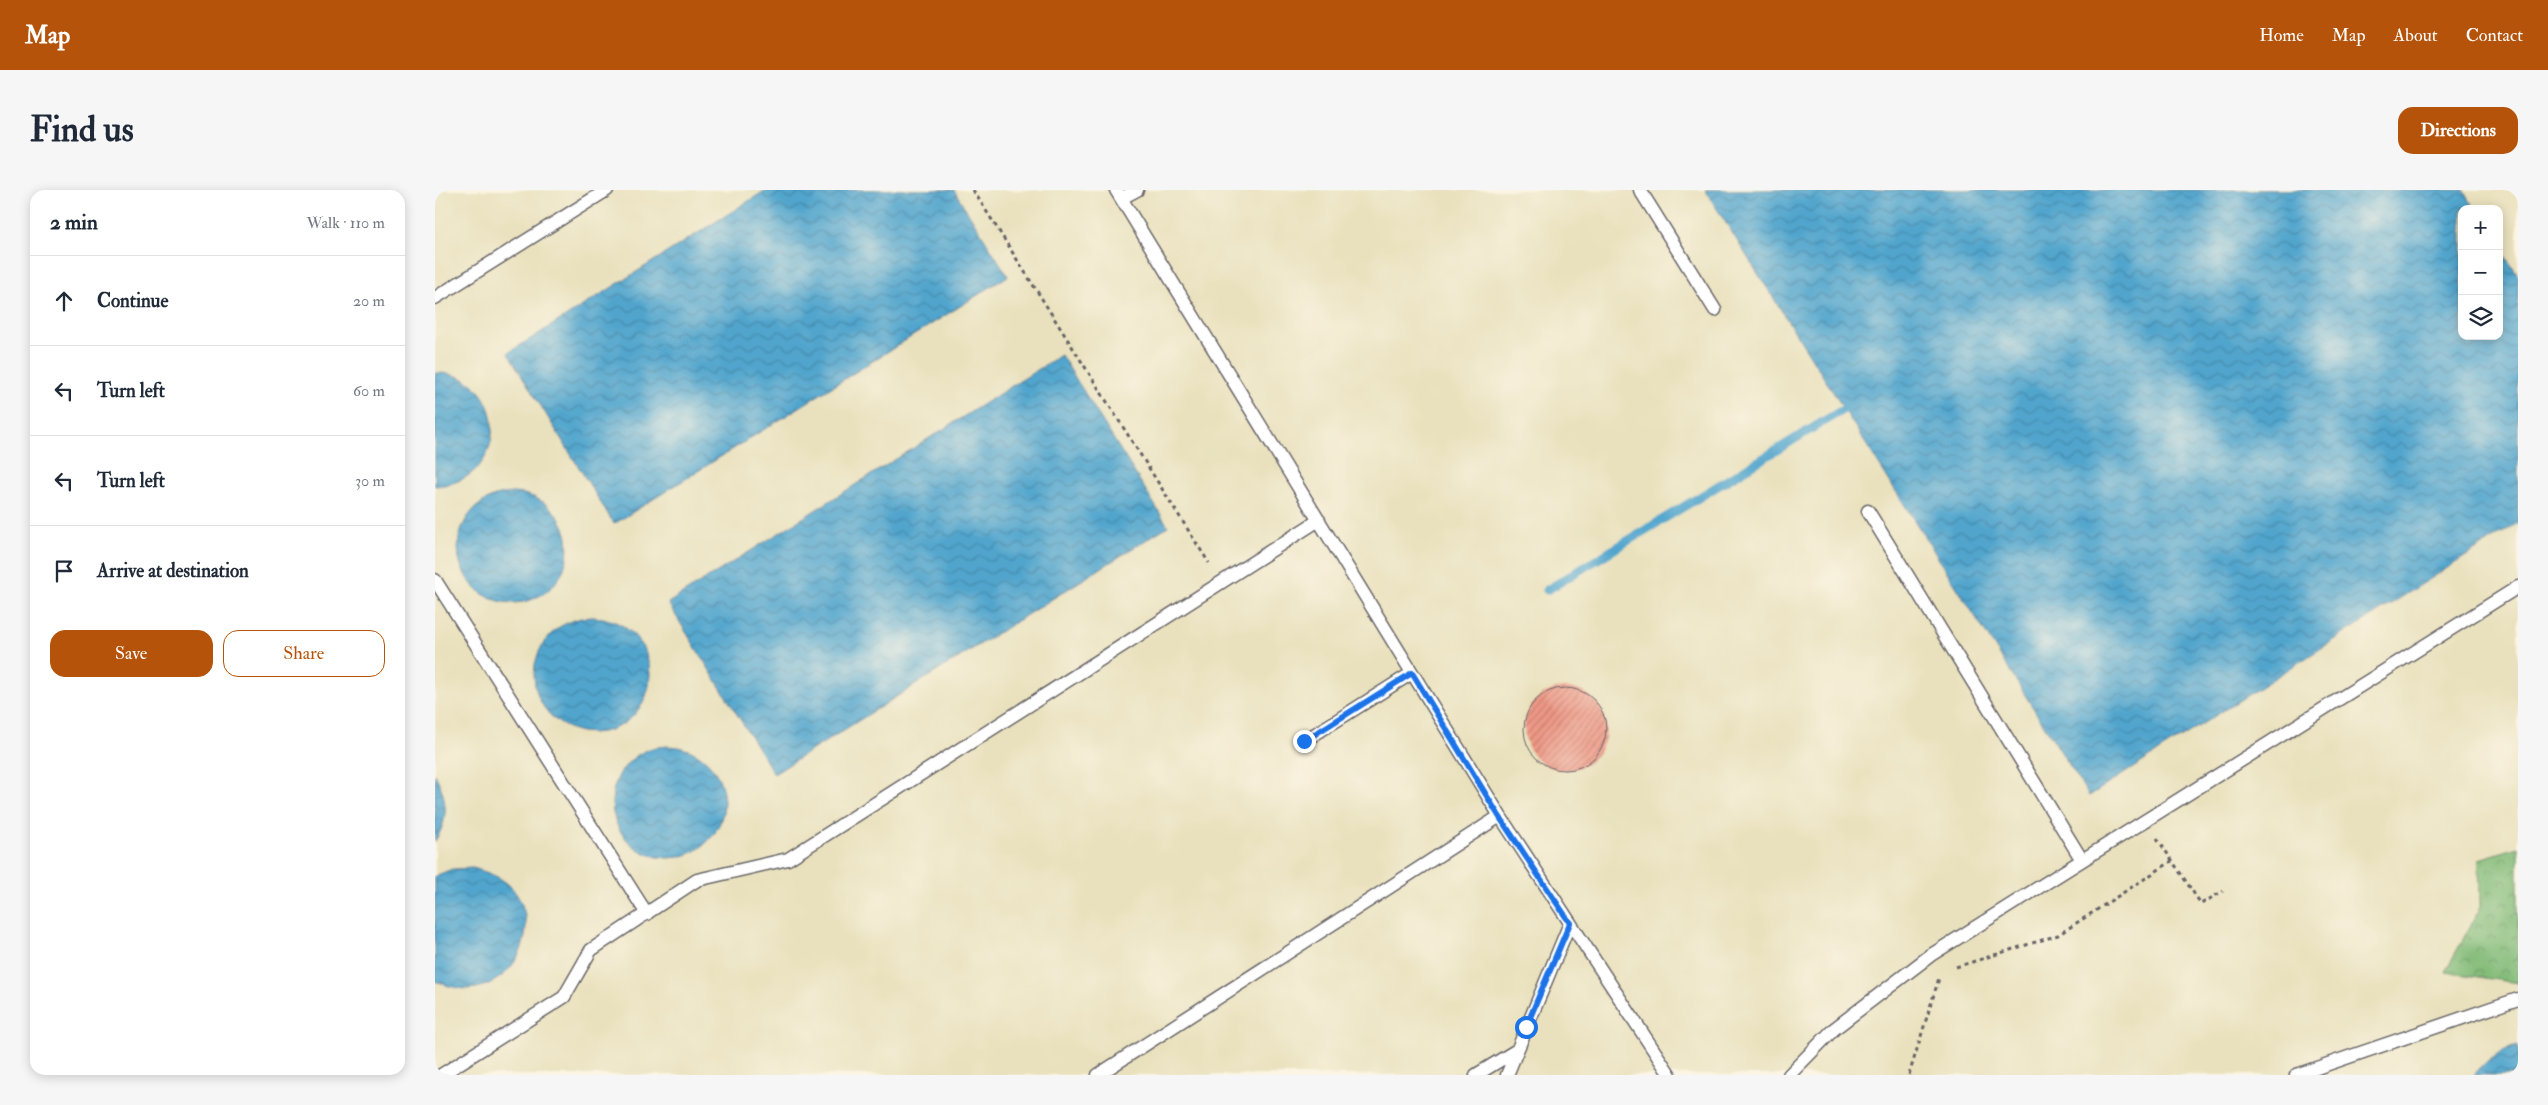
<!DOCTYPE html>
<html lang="en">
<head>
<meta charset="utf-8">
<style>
	:root { --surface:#fff; --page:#f6f6f7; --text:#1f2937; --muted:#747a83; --line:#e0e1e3; --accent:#b45309 }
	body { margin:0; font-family:"IM FELL Double Pica",serif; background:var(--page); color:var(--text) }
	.controls { position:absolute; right:15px; top:15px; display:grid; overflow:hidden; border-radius:10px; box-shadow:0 2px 12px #0003 }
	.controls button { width:45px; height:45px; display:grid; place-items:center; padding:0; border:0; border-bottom:1px solid var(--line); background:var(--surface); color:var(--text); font:25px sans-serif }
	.stop { position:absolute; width:15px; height:15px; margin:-11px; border:4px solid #1a73e8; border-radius:50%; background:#fff }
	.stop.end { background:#1a73e8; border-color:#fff; box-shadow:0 1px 5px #0008 }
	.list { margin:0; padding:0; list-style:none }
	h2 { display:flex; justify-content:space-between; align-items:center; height:65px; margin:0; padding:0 20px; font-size:21px }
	h2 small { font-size:16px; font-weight:400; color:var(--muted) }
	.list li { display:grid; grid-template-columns:32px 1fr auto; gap:15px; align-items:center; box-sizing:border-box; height:90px; padding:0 20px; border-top:1px solid var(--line) }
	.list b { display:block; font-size:19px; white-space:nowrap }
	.list em { font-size:16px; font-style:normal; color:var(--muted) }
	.actions { display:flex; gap:10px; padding:15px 20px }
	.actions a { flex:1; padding:11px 0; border:1px solid var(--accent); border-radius:15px; text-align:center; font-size:18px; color:var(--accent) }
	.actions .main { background:var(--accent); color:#fff }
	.icon { flex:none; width:28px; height:28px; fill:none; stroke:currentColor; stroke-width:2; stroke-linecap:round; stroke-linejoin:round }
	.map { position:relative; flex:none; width:2083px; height:885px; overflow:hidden; border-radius:15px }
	header { display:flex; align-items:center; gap:30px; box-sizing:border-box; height:70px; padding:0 25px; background:var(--accent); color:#fff }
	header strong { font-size:24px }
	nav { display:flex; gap:28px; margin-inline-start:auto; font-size:18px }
	.intro { display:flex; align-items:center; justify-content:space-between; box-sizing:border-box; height:120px; padding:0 30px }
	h1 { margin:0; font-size:35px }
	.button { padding:12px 22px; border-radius:15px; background:var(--accent); color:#fff; font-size:18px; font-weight:700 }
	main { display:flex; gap:30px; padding:0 30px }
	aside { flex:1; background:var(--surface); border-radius:15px; box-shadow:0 2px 12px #0003 }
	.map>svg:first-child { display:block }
</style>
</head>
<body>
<header>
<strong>Map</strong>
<nav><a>Home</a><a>Map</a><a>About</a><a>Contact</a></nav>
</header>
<div class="intro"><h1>Find us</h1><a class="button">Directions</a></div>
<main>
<aside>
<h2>2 min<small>Walk · 110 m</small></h2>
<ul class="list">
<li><svg class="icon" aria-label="ahead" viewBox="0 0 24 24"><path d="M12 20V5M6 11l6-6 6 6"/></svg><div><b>Continue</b></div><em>20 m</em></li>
<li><svg class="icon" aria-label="left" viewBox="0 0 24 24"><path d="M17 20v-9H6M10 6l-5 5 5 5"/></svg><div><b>Turn left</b></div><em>60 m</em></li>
<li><svg class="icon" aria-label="left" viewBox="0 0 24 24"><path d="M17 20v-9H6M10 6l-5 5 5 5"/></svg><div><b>Turn left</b></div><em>30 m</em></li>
<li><svg class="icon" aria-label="arrive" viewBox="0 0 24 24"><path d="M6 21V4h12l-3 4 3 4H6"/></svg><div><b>Arrive at destination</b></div></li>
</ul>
<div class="actions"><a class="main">Save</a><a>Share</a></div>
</aside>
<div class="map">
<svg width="2083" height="885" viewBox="0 0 2083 885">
	<defs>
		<pattern id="forest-crowns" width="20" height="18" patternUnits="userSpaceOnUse" patternTransform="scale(1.25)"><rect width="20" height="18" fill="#82bb78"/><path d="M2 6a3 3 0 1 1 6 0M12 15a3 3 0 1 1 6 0" fill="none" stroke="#6a9864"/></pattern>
		<pattern id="water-waves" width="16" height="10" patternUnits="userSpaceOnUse" patternTransform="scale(1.25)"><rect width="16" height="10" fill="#51a5cd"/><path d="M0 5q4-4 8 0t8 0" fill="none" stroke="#4386a8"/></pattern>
		<pattern id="building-hatch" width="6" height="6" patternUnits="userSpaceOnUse" patternTransform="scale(1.25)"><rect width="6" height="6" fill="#ef9986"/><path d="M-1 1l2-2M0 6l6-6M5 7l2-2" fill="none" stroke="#c17c6f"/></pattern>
	</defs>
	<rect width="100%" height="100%" fill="#fcf5e5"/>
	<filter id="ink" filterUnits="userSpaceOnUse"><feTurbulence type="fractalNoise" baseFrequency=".02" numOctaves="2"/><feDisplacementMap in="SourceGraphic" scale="10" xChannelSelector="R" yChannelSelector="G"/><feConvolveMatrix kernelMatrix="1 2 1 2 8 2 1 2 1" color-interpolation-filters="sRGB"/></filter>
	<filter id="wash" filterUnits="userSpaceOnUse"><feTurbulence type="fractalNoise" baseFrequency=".0096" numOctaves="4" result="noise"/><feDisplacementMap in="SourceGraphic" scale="20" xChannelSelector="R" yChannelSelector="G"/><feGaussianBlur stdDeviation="1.12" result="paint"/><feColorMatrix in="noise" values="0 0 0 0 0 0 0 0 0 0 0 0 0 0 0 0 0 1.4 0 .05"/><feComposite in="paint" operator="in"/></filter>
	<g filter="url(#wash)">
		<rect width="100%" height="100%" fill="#e9e1bd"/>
		<path fill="url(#forest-crowns)" stroke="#526e5a" d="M2083,657v136l-73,-11 35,-64 -1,-49z"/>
		<path fill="url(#water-waves)" stroke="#3a6484" d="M331,0h188l54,86 -394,248 -106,-171z
			M1270,0h759l11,19h-13v127h37v-90l19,30v247l-429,273z
			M626,165l107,171 -394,248 -106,-171z
			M0,183c74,-2 79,109 0,113z
			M23 358a55 55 0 1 1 110 0a55 55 0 1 1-110 0Z
			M99 485a58 58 0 1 1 116 0a58 58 0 1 1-116 0Z
			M177 612a56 56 0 1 1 112 0a56 56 0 1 1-112 0Z
			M0,584c12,24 15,44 0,67z
			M38,678c13,4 27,8 37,18 33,35 11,93 -34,102 -14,3 -28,-2 -41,-7v-105l17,-7z
			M2083,855v30h-44c12,-15 26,-25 44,-30z"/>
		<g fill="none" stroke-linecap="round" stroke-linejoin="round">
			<path stroke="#51a5cd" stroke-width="9" d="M1112,400l297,-181"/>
		</g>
		<g id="blocks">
			<path fill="url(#building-hatch)" d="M1089 539a41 41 0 1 1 82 0a41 41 0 1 1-82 0Z"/>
		</g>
	</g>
	<g filter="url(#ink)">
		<use href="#blocks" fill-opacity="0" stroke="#686568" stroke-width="1"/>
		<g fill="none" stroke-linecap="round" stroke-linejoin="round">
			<defs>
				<path id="service" d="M681,0l384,626 170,259
					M1205,0l75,120
					M687,8l15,-8
					M0,108l172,-108
					M1433,321l214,349
					M0,390l212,334
					M869,551l108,-68
					M6,885l123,-78 27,-47 106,-70 91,-21 531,-339
					M663,885l402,-259
					M1041,885l41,-25
					M1072,885l63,-152
					M1354,885l45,-46 97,-74 587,-368
					M1861,885l222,-76"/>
			</defs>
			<use href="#service" stroke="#686568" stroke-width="15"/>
			<path stroke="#686568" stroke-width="3" stroke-dasharray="4 4" stroke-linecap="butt" d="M538,0l236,373
				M1722,648l44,66 22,-13
				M1521,777l102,-32 114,-74
				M1474,885l30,-97"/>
			<use href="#service" stroke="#fff" stroke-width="12"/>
		</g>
	</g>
	<g fill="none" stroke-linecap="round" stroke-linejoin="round" filter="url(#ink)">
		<path stroke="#1a73e8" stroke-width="6" d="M869,551l108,-68 87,143 71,107 -44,104"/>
	</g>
</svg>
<div class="controls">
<button>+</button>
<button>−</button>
<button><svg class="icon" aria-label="layers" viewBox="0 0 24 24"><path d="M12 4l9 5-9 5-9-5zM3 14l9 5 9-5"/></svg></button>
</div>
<div class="stop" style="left:1091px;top:837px"></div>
<div class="stop end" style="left:869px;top:551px"></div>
</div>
</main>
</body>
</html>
